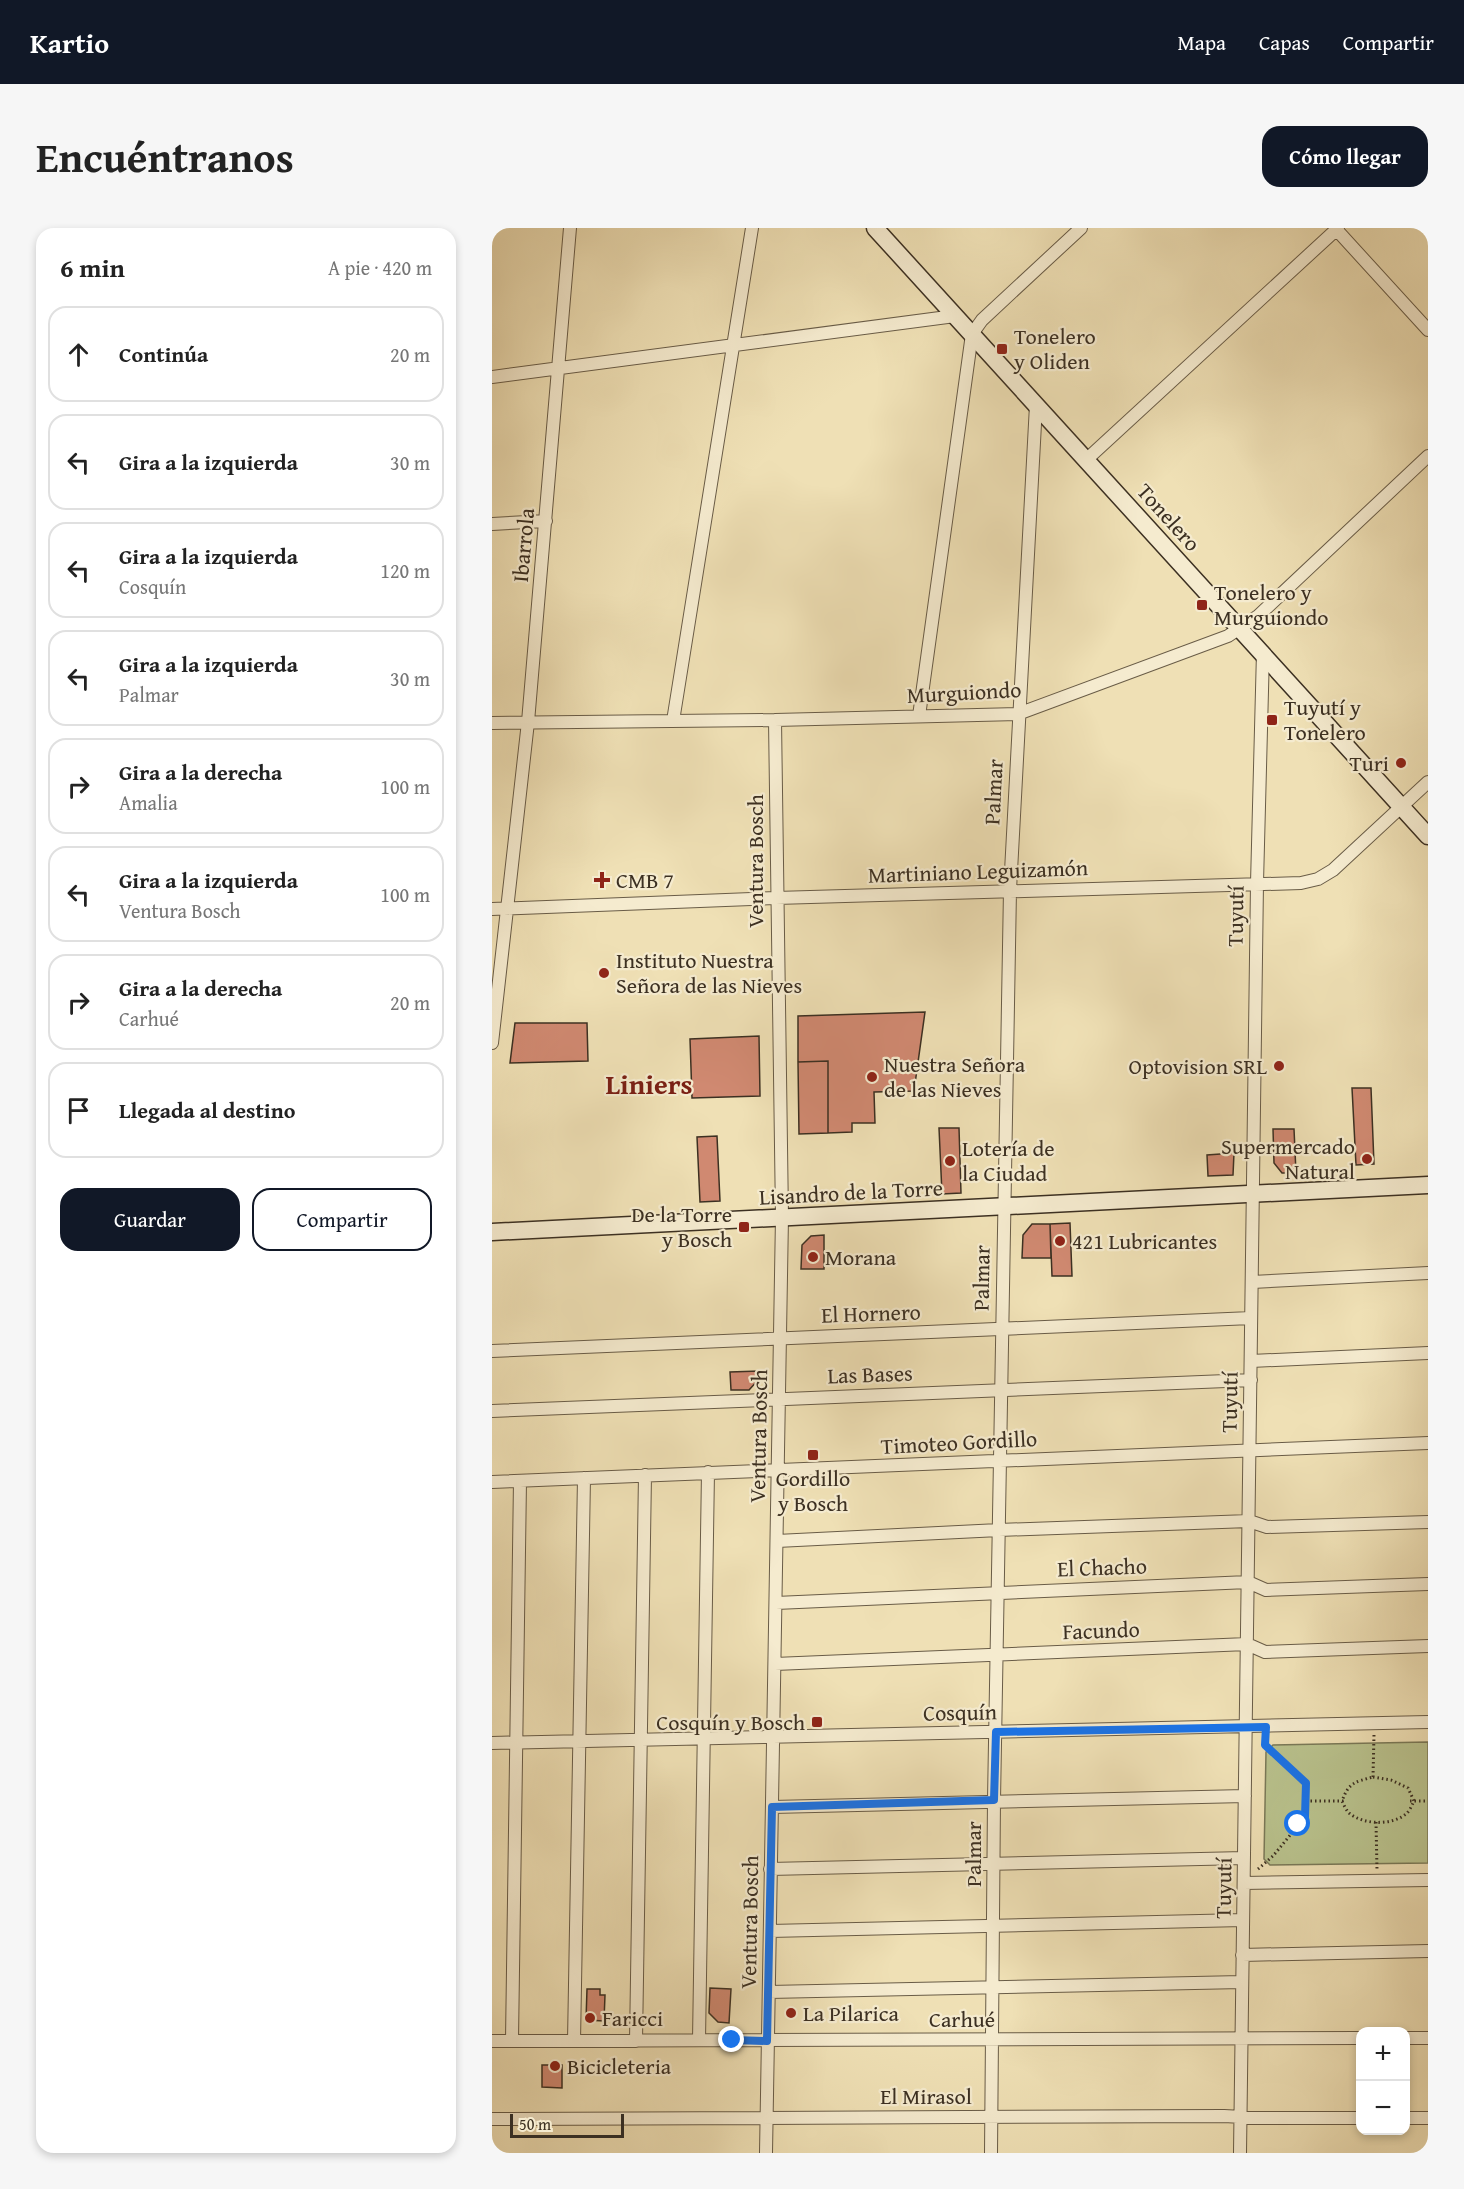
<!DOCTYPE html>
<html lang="es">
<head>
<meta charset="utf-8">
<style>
	:root { --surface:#fff; --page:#f6f6f6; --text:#222; --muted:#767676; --line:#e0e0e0; --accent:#111827 }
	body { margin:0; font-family:"Gentium Book Plus",serif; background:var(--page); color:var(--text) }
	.controls { position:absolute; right:18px; bottom:18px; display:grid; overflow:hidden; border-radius:12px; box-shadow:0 3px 9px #0003 }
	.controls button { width:54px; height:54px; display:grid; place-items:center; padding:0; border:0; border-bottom:2px solid var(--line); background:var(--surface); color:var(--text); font:30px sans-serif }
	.scale { position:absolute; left:18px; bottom:15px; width:114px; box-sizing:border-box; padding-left:6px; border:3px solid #3c3022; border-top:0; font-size:16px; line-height:21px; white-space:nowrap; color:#3c3022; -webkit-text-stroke:4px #f5ebcf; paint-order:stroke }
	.stop { position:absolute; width:18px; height:18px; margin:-14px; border:4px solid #1a73e8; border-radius:50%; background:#fff }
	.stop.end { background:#1a73e8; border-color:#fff; box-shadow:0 2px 6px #0008 }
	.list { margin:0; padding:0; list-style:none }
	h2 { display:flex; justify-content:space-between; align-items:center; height:78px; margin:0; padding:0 24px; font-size:26px }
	h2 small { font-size:20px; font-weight:400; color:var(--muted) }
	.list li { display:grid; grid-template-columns:39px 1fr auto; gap:18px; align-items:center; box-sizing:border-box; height:96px; margin:0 12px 12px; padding:0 12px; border:2px solid var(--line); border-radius:18px }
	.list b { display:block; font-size:22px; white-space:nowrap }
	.list p { margin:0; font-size:20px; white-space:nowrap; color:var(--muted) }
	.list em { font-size:20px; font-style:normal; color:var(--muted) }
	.actions { display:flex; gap:12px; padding:18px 24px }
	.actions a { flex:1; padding:14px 0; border:2px solid var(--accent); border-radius:18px; text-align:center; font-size:21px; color:var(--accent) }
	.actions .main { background:var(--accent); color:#fff }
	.icon { flex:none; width:33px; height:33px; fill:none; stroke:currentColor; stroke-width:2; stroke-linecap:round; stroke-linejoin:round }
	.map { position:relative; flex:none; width:936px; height:1925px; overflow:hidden; border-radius:18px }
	header { display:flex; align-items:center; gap:36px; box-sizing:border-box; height:84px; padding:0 30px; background:var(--accent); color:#fff }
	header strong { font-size:28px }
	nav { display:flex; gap:33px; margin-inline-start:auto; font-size:21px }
	.intro { display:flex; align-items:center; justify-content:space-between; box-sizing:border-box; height:144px; padding:0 36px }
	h1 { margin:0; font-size:42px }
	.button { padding:15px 27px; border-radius:18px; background:var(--accent); color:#fff; font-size:21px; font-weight:700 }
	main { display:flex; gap:36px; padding:0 36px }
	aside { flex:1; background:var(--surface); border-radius:18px; box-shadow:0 3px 9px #0003 }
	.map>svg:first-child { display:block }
</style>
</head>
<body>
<header>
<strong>Kartio</strong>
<nav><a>Mapa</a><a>Capas</a><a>Compartir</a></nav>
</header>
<div class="intro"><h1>Encuéntranos</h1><a class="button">Cómo llegar</a></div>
<main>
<aside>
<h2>6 min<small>A pie · 420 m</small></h2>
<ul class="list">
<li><svg class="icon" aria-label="ahead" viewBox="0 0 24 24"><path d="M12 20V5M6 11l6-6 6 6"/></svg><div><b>Continúa</b></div><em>20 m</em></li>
<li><svg class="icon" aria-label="left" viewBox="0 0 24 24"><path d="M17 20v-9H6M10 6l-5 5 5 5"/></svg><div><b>Gira a la izquierda</b></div><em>30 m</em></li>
<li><svg class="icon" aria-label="left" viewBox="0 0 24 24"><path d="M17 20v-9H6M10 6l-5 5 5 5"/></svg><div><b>Gira a la izquierda</b><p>Cosquín</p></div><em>120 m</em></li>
<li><svg class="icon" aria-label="left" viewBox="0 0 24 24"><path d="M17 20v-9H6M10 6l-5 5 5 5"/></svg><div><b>Gira a la izquierda</b><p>Palmar</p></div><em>30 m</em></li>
<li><svg class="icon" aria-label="right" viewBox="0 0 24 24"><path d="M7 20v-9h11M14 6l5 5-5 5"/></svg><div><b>Gira a la derecha</b><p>Amalia</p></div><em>100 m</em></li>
<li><svg class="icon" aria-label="left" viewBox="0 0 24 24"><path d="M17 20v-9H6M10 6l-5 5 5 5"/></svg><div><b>Gira a la izquierda</b><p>Ventura Bosch</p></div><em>100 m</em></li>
<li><svg class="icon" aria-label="right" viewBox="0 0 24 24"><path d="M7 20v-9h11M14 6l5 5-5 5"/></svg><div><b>Gira a la derecha</b><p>Carhué</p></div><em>20 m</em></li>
<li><svg class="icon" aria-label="arrive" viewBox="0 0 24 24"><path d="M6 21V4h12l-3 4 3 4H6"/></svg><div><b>Llegada al destino</b></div></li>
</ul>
<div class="actions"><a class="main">Guardar</a><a>Compartir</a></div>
</aside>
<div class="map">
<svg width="936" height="1925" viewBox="0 0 936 1925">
	<rect width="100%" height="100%" fill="#efe0b5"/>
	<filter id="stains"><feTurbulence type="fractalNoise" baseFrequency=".00333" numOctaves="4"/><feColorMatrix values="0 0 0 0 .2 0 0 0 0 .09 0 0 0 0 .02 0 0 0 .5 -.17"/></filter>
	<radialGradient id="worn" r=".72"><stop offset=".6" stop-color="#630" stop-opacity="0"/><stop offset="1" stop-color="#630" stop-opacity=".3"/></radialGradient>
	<path fill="#b9c28d" stroke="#7a7958" stroke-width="1.5" d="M936,1514v121l-158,2 -6,-6 2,-107 7,-7z"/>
	<path fill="#d08971" stroke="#3c3022" stroke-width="1.5" d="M433,784l-11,79 -40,1 1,31h-23v9l-24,1v-72l-30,1v-46z
		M23,795h72l1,38 -78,2z
		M267,808l1,60 -68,2 -2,-59z
		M336,833v72l-29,1 -1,-72z
		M860,860h19l3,76 -18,1z
		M447,900h20l2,65 -19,1z
		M781,901h21l2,44h-14l-8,-10z
		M225,908l3,65 -20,1 -3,-65z
		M742,925l-1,22 -25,1 -1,-21z
		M578,995l2,53h-20l-2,-52z
		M540,996h18l1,34h-29l1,-23z
		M332,1007v34h-23l1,-24 9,-9z
		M267,1143v8l-10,11h-18l-1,-18z
		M218,1760l21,1 -2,34 -11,-1 -9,-9z
		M95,1761h13v6h5l-1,26 -18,-1z
		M50,1837h20v23l-20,-1z"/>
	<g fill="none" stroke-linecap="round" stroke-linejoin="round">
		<defs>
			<path id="street" d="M843,0l93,102
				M0,149l463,-61
				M594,232l252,-232
				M0,296l54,-3
				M427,488l53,-382 10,-14 99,-92
				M181,493l79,-493
				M0,495l283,-3 243,-6 210,-78 30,-20 170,-160
				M0,681l284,-11 525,-15 17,-4 15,-9 95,-88
				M0,815l36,-321 42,-494
				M760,1054l176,-9
				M0,1123l759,-33
				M759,1133l177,-8
				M0,1183l759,-31
				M0,1254l936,-39
				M285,1313l222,-11 250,-9 18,6 161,-5
				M284,1375l472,-21 18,8 162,-6
				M283,1436l472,-20 18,8 163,-6
				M0,1515l936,-21
				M280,1579l473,-11
				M278,1641l474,-11
				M752,1655l184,-3
				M278,1703l473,-11
				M750,1727l186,-4
				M277,1764l473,-10
				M914,1810h22
				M20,1812l8,-559
				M207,1812l9,-568
				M0,1813l868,-3
				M82,1813l10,-563
				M144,1813l9,-566
				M914,1890h22
				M0,1891l732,-3 36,2h100
				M274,1925l16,-936 -7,-497
				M499,1925l3,-353 16,-910 26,-485
				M748,1925l17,-1270 6,-231"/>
			<path id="secondary" d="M383,0l553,608
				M0,1004l936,-47"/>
		</defs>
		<use href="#street" stroke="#695c47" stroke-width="14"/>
		<use href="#secondary" stroke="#3c3022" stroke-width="19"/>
		<path stroke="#3c3022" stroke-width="3" stroke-dasharray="1.5 3" stroke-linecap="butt" d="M881,1549l18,3 17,8 6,13c-2,4 -4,9 -7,12 -14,13 -44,12 -58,0 -3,-3 -5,-8 -7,-12 7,-19 13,-19 31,-24z
			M881,1549l1,-42
			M814,1573h40
			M918,1573h18
			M884,1594l1,48
			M806,1596l6,8
			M766,1641l15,-13 32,-39 1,-34 -41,-38v-7"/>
		<use href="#street" stroke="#f5ebcf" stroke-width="12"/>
		<use href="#secondary" stroke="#f5ebcf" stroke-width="16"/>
	</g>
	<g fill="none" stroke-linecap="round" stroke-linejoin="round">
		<path stroke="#1a73e8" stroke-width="8" d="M240,1812l35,1 5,-234 222,-7 2,-68 270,-5 -1,18 41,38 -1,34 -7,7"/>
	</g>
	<g fill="#8f2418" stroke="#f5ebcf" stroke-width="2">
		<rect x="504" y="115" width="12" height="12" rx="3"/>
		<rect x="704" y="371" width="12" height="12" rx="3"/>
		<rect x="774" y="486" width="12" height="12" rx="3"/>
		<circle cx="909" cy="535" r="6"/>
		<path d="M107 643h6v6h6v6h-6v6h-6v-6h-6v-6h6z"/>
		<circle cx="112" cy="745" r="6"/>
		<circle cx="787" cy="838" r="6"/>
		<circle cx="380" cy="849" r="6"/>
		<circle cx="875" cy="931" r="6"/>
		<circle cx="458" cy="933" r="6"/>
		<rect x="246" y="993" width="12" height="12" rx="3"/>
		<circle cx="568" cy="1013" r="6"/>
		<circle cx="321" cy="1029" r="6"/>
		<rect x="315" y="1221" width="12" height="12" rx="3"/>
		<rect x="319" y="1488" width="12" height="12" rx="3"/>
		<circle cx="299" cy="1785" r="6"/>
		<circle cx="98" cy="1790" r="6"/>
		<circle cx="63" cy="1838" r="6"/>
	</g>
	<g text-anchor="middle" stroke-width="4.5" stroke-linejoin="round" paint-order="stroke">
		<g font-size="22" fill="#3c3022" stroke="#f5ebcf" text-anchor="start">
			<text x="522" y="116">Tonelero<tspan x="522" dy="25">y Oliden</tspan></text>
			<text x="722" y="372">Tonelero y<tspan x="722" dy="25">Murguiondo</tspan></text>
			<text x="792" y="487">Tuyutí y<tspan x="792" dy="25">Tonelero</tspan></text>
			<text x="897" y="543" text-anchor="end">Turi</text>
			<text x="124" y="660">CMB 7</text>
			<text x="124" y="740">Instituto Nuestra<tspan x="124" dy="25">Señora de las Nieves</tspan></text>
			<text x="392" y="844">Nuestra Señora<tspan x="392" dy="25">de las Nieves</tspan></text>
			<text x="775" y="846" text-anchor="end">Optovision SRL</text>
			<text x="863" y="926" text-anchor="end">Supermercado<tspan x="863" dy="25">Natural</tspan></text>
			<text x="470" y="928">Lotería de<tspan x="470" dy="25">la Ciudad</tspan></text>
			<text x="240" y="994" text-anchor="end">De la Torre<tspan x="240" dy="25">y Bosch</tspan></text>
			<text x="580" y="1021">421 Lubricantes</text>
			<text x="333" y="1037">Morana</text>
			<text x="321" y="1258" text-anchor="middle">Gordillo<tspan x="321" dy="25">y Bosch</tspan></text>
			<text x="313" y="1502" text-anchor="end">Cosquín y Bosch</text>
			<text x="311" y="1793">La Pilarica</text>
			<text x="110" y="1798">Faricci</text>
			<text x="75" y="1846">Bicicleteria</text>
		</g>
		<g font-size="22" fill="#3c3022" stroke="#f5ebcf">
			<text transform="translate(677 289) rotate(48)" y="8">Tonelero</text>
			<text transform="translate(31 317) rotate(-85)" y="8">Ibarrola</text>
			<text transform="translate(472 464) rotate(-3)" y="8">Murguiondo</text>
			<text transform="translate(501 564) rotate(-87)" y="8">Palmar</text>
			<text transform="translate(263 633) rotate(-90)" y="8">Ventura Bosch</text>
			<text transform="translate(486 643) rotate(-2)" y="8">Martiniano Leguizamón</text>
			<text transform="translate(743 688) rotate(-89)" y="8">Tuyutí</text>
			<text transform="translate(359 964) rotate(-3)" y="8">Lisandro de la Torre</text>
			<text transform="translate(489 1050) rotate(-89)" y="8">Palmar</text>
			<text transform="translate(379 1085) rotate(-2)" y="8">El Hornero</text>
			<text transform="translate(378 1146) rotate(-2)" y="8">Las Bases</text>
			<text transform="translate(737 1174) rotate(-89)" y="8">Tuyutí</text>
			<text transform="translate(266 1208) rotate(-89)" y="8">Ventura Bosch</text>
			<text transform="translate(467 1214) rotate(-3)" y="8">Timoteo Gordillo</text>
			<text transform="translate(610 1339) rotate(-2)" y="8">El Chacho</text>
			<text transform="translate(609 1402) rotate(-2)" y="8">Facundo</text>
			<text transform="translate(468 1484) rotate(-1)" y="8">Cosquín</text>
			<text transform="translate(481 1626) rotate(-90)" y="8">Palmar</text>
			<text transform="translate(731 1660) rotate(-89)" y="8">Tuyutí</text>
			<text transform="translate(257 1694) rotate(-89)" y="8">Ventura Bosch</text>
			<text x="470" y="1799">Carhué</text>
			<text x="434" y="1876">El Mirasol</text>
		</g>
		<g font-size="28" font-weight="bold" fill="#7a1f14" stroke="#f5ebcf">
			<text x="157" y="866">Liniers</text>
		</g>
	</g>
	<rect width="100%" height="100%" filter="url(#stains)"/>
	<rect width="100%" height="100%" fill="url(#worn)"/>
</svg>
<div class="controls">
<button>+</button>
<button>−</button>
</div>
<div class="scale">50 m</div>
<div class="stop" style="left:806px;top:1596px"></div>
<div class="stop end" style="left:240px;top:1812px"></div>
</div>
</main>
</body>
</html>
